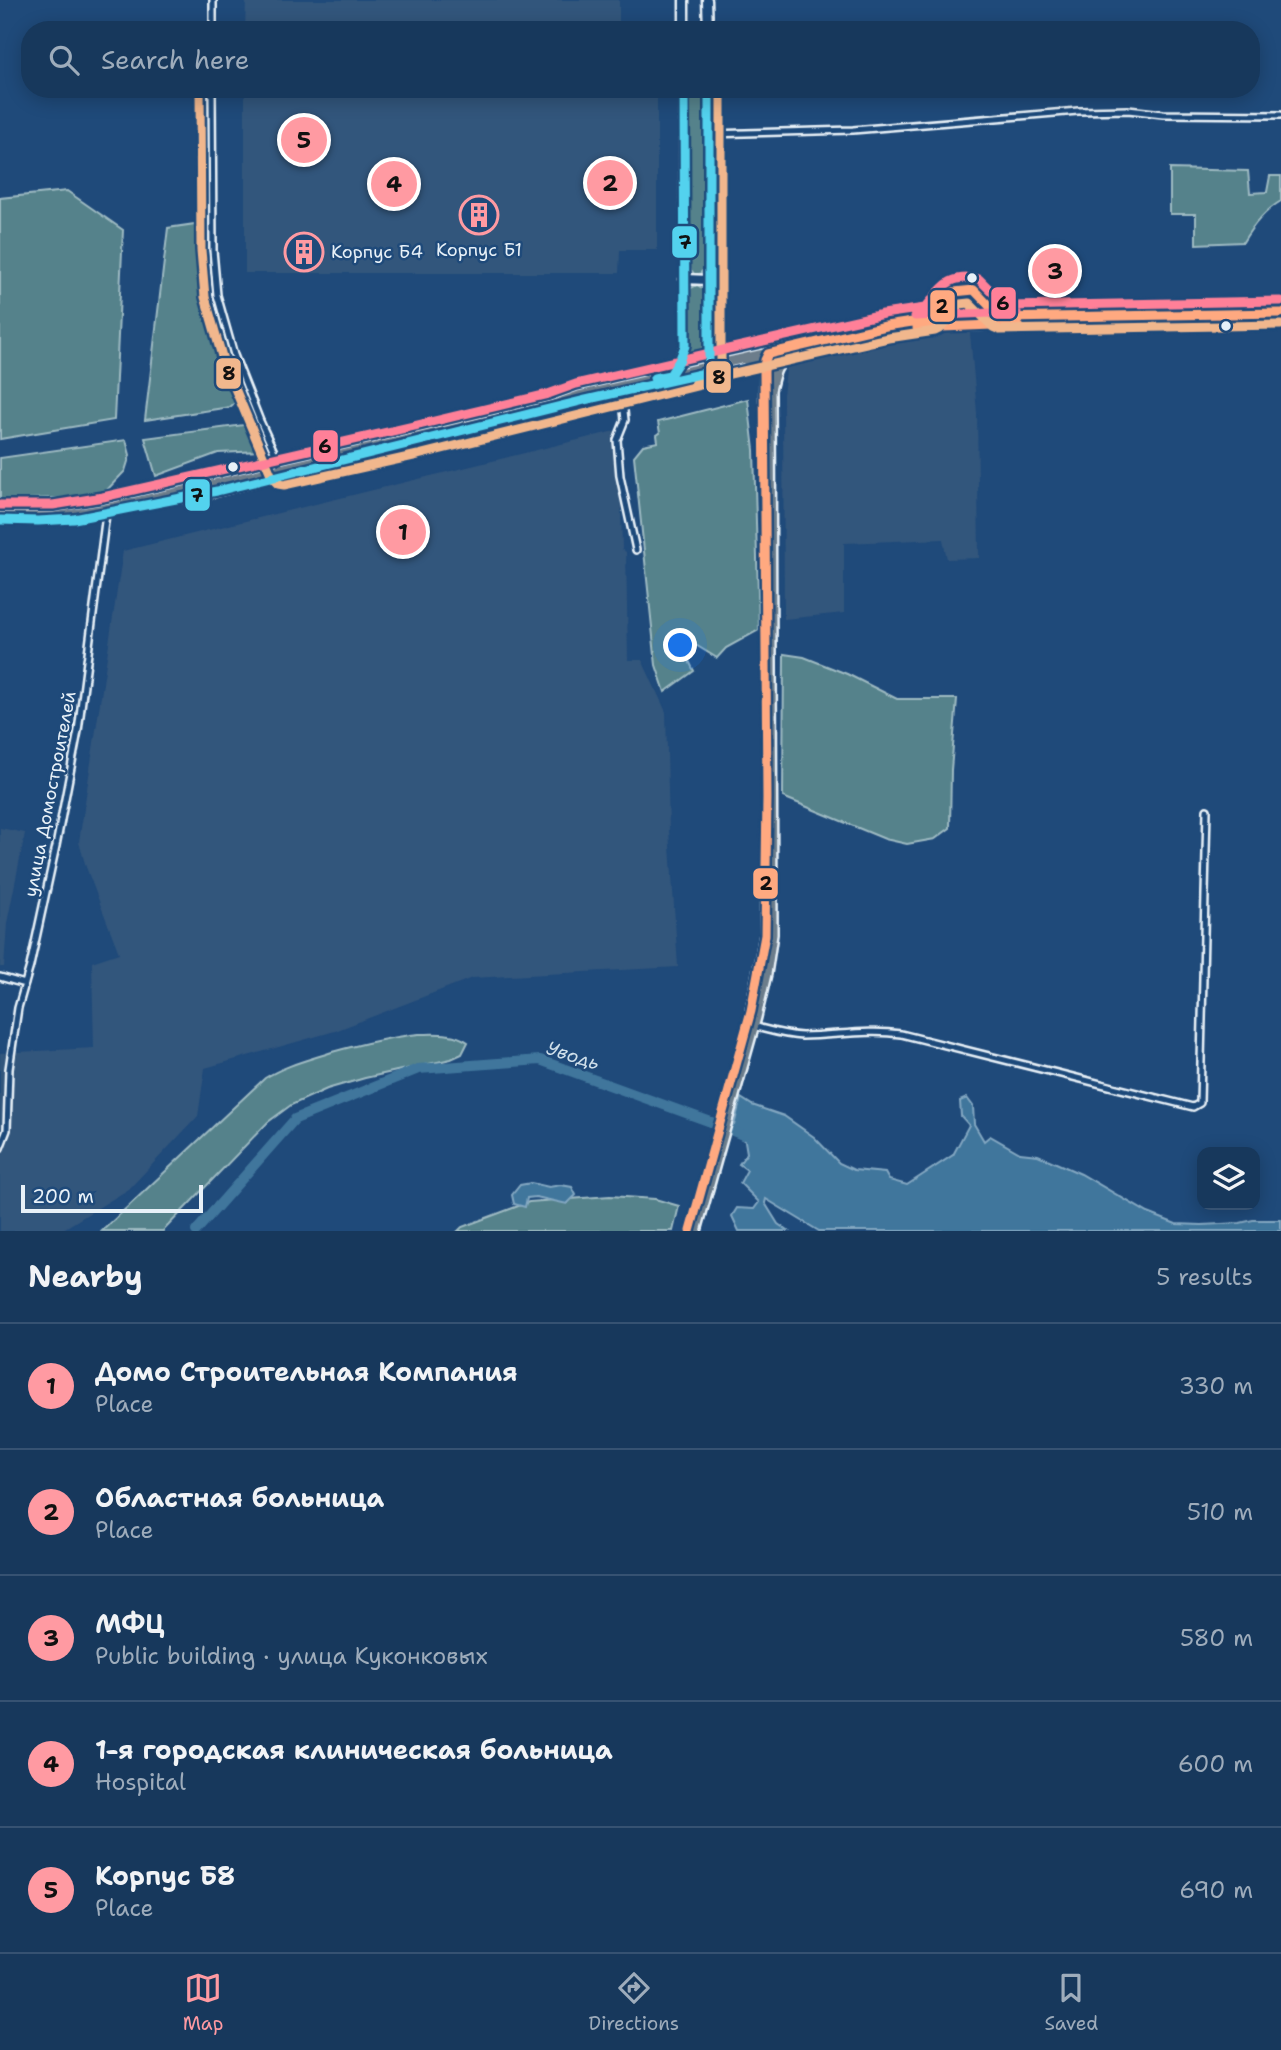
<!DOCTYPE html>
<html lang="en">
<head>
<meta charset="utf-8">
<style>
	:root { --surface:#17385c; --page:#244365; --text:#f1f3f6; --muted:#9eacbb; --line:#365272; --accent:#ff9aa2 }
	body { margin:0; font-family:"Shantell Sans",sans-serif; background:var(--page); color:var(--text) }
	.controls { position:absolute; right:21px; bottom:21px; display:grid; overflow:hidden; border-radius:14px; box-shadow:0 4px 18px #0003 }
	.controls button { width:63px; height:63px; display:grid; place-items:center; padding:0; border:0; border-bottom:2px solid var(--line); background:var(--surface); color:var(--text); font:35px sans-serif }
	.scale { position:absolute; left:21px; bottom:18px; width:182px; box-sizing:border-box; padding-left:7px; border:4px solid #e8f1f8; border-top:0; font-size:19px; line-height:24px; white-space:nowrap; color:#e8f1f8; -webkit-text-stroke:5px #1f4a7a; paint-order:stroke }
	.you { position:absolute; left:681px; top:646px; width:24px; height:24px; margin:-18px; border:5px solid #fff; border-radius:50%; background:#1a73e8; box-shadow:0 0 0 10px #1a73e833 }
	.badge { display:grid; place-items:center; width:46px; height:46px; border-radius:50%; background:var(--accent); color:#111; font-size:23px; font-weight:700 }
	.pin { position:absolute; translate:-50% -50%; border:4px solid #fff; box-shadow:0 2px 7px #0006 }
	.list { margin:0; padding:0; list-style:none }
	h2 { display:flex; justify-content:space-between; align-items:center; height:91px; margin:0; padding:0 28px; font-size:30px }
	h2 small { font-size:23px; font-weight:400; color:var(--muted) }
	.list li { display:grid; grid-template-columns:46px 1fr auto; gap:21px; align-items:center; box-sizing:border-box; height:126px; padding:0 28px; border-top:2px solid var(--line) }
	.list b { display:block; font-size:26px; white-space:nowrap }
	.list p { margin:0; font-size:23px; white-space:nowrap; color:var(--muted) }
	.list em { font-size:23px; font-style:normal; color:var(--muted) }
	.icon { flex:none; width:38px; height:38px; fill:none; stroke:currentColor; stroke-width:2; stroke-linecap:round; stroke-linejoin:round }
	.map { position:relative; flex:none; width:1281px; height:1231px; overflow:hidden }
	.search { position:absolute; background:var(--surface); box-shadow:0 4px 18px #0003; left:21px; right:21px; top:21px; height:77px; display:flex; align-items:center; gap:18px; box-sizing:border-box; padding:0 24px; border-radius:28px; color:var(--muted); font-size:26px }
	.sheet { height:721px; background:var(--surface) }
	nav { display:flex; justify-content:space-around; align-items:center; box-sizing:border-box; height:98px; border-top:2px solid var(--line); background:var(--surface); font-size:19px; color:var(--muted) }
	nav a { display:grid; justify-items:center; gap:4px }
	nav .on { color:var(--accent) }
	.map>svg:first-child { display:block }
</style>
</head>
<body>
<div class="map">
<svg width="1281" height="1231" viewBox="0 0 1281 1231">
	<rect width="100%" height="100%" fill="#1f4a7a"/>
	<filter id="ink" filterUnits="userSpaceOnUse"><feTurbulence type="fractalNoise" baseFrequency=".0143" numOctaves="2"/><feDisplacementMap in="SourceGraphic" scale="14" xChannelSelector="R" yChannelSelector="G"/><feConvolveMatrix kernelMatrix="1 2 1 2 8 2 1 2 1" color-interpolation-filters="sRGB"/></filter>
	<g filter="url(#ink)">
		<path fill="#33567c" d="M246,0h373v30h-374z
			M245,89h412v161h-37l-1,23h-374z
			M919,332l51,1 7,80 2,145 -32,1 -4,-20 -99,4v70l-60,6 -1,-224 4,-31 51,-16z
			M619,430l3,119 4,3 2,108h14l24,52 3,119 9,136 -206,11 -137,53 -130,37 -7,48 -69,73 -69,42h-60v-178l94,-5 -2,-86 27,-9 -33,-86 -7,-25 44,-291z
			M0,828l25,5 -18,90 -3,44h-4z"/>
		<path fill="#54828b" stroke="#9ebac2" stroke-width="2" d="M690,89h14v180l-5,6h-4l-5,-6z
			M1170,169l78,2 2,22 17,-1 3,-16h11v25c-17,10 -28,24 -38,41l-47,2v-30h-26z
			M67,191l56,39 -9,190 -114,19v-241z
			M202,223l8,78 15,35 14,63 -9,8 -85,13 23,-192z
			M697,285l5,3 2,3v61l-2,8 -8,3 -3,-2 -2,-10v-59l2,-4z
			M748,399l6,51 5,180 -33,18 -9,10 -28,-17 -4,12 9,18 -29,21 -9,-27 -22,-209 9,-11 15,-3 -1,-7 3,-2 -2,-11z
			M251,424l9,27 -42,2 -62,23 -11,-38z
			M126,440l4,15 -5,16 -20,21 -21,5 -84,3v-42z
			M784,654l20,3 43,17 50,25h60l-6,71 -1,58 -15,11 -28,5 -22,-5 -102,-42z
			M419,1034c18,0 34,-2 49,8l-6,12 -11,5 -86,19 -38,11 -36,16 -23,17 -105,109h-61l163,-153c21,-13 43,-18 67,-26 29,-8 57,-15 87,-18z
			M610,1196l45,3 24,7 -6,25h-215l4,-4 67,-25z"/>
		<path fill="#40769c" stroke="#83a7c1" stroke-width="2" d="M741,1098l11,7 32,11 30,21 25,26 15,7 31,3 4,7 18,5 46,-30 16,-30 -8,-9 -1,-15 7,-3 6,8 1,18 10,17 6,-5 30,17 18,2 43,19 67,39 28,11 26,1 38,-2 13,-3h28v11h-462l-53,-32 -1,4 13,21 10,7h-49l-7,-15 5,-8 17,1 5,-7 -19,-19 7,-13 -8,-6 8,-11 -2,-12 -13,-8z
			M531,1183l18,4 12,-2 11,2 4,8 -9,9 -31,-7 -9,1 -2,9 -11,-3 -2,-9 8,-10z"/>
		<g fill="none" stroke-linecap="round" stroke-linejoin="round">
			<path stroke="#40769c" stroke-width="10" d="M196,1231l99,-112 123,-50 122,-9 171,62 32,13"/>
			<defs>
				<path id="street" d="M213,30v-30
					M212,89l1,161 4,45 17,60 26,66 22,48
					M709,134l144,-4 225,-19 50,-1 35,4 118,1
					M622,392l3,28 -8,20 3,36 16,74
					M0,977l25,7
					M748,1025c18,4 35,10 54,11 33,0 65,-7 99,-2l292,73 7,-4 7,-293
					M0,1148l7,-18 2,-61 9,-61 12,-42 26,-120 22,-115 28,-217"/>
				<path id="secondary" d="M707,0l1,30
					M684,30v-30
					M709,89v283
					M684,279l25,1
					M670,375l9,-14 6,-15 -1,-257"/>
				<path id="primary" d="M748,363l140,-31 45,-6 348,-7
					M683,378l44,-10
					M764,400v-34l2,-8
					M179,498l38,-7 64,-17
					M0,517h54l51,-8 312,-71 134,-32 28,-10 307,-70 46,-7 349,-6
					M751,1011l14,-76 1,-56
					M696,1231l60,-214 10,-43 6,-40 -2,-544c4,-15 4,-24 18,-34"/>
			</defs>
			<use href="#street" stroke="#e8f1f8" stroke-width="10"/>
			<use href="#secondary" stroke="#e8f1f8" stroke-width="13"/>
			<use href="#primary" stroke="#e8f1f8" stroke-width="14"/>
			<use href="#street" stroke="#1f4a7a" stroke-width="5"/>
			<use href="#secondary" stroke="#1f4a7a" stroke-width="8"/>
			<use href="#primary" stroke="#6c7d8b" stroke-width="9"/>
			<defs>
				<path id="bus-1" d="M917,328l101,-4
					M690,1231l61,-220 14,-76 2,-137 -3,-426 1,-12 3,-6 118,-28 46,-7 22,-27 20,-2 27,28 280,-5"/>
				<path id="bus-2" d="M200,89l1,161 4,47 18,63 50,119 5,5 6,1 134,-30 299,-74 4,-9v-283
					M695,382l193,-44 47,-7 6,-3 19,-24 9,-1 24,24 7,3 281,-5"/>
				<path id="bus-3" d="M915,316l102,-4
					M0,505h53l50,-8 311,-71 134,-32 28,-10 130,-30 177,-40 42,-6c18,-21 23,-34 54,-29l27,27 275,-5"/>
				<path id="bus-4" d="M654,378l16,-3 9,-14 6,-15 -1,-257
					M0,520l38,1 36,-2 143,-28 368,-91 124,-28v-283"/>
			</defs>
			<use href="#bus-1" stroke="#1f4a7a" stroke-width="14"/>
			<use href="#bus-2" stroke="#1f4a7a" stroke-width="14"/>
			<use href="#bus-3" stroke="#1f4a7a" stroke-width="14"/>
			<use href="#bus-4" stroke="#1f4a7a" stroke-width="14"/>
			<use href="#bus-1" stroke="#ffa980" stroke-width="9"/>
			<use href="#bus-2" stroke="#f1b78d" stroke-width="9"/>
			<use href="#bus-3" stroke="#ff8098" stroke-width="9"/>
			<use href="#bus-4" stroke="#53d2ee" stroke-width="9"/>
		</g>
	</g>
	<defs>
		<symbol id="building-ring" viewBox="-11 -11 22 22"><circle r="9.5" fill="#1f4a7a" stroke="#ff9aa2" stroke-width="1.5"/><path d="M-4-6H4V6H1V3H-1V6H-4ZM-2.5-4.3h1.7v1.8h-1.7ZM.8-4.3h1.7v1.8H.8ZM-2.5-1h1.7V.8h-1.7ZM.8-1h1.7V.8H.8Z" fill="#ff9aa2"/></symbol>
	</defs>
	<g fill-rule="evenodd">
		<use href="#building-ring" x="457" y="193" width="44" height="44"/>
		<use href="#building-ring" x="282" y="230" width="44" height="44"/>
	</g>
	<g fill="#e8f1f8" stroke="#1f4a7a" stroke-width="2.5">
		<circle cx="972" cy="278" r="6"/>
		<circle cx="1226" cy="326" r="6"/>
		<circle cx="233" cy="467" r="6"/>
	</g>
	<g text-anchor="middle" stroke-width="5" stroke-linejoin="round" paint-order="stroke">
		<g font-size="18" fill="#e8f1f8" stroke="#1f4a7a">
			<text x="479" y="256">Корпус Б1</text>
			<text x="331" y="258" text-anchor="start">Корпус Б4</text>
		</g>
		<g font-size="18" fill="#e8f1f8" stroke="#1f4a7a">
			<text transform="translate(50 794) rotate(-79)" y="6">улица Домостроителей</text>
		</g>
		<g font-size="19" font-style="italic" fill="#cfdfea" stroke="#1f4a7a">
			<text transform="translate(573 1055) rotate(18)" y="7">Уводь</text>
		</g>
	</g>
	<g stroke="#1f4a7a" stroke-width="2.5">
		<rect x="671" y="225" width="27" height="34" rx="7" fill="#53d2ee"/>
		<rect x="990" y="286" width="27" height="34" rx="7" fill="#ff8098"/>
		<rect x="929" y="289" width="27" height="34" rx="7" fill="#ffa980"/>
		<rect x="215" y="357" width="27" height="33" rx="7" fill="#f1b78d"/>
		<rect x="705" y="360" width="27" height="34" rx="7" fill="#f1b78d"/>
		<rect x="312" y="429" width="27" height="34" rx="7" fill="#ff8098"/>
		<rect x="184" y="478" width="27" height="34" rx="7" fill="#53d2ee"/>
		<rect x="752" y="867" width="27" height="33" rx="7" fill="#ffa980"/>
	</g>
	<g font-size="19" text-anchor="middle" font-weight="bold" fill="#111">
		<text x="685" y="249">7</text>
		<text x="1003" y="310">6</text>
		<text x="942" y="313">2</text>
		<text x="229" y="380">8</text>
		<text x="719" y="384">8</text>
		<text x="325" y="453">6</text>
		<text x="197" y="502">7</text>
		<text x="766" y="890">2</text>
	</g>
</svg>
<div class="controls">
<button><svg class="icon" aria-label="layers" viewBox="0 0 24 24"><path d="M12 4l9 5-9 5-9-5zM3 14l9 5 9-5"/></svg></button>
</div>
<div class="scale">200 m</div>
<div class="you"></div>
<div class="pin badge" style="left:403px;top:532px">1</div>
<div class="pin badge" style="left:610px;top:183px">2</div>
<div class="pin badge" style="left:1055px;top:271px">3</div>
<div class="pin badge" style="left:394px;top:184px">4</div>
<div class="pin badge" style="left:304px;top:140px">5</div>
<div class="search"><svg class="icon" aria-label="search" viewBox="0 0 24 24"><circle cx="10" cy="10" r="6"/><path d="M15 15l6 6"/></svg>Search here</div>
</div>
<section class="sheet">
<h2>Nearby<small>5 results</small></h2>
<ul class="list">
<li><span class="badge">1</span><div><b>Домо Строительная Компания</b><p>Place</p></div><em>330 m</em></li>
<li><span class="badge">2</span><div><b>Областная больница</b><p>Place</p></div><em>510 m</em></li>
<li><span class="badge">3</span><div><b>МФЦ</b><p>Public building · улица Куконковых</p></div><em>580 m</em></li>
<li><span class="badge">4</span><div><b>1-я городская клиническая больница</b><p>Hospital</p></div><em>600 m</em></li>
<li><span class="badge">5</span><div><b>Корпус Б8</b><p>Place</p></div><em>690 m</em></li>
</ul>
</section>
<nav>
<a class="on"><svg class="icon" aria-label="map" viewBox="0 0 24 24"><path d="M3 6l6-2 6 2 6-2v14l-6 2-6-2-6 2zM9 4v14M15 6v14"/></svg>Map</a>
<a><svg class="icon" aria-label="directions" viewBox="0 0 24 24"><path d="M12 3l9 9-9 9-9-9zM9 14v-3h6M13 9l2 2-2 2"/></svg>Directions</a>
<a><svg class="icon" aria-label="saved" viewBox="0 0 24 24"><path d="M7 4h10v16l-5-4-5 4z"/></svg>Saved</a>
</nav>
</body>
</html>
